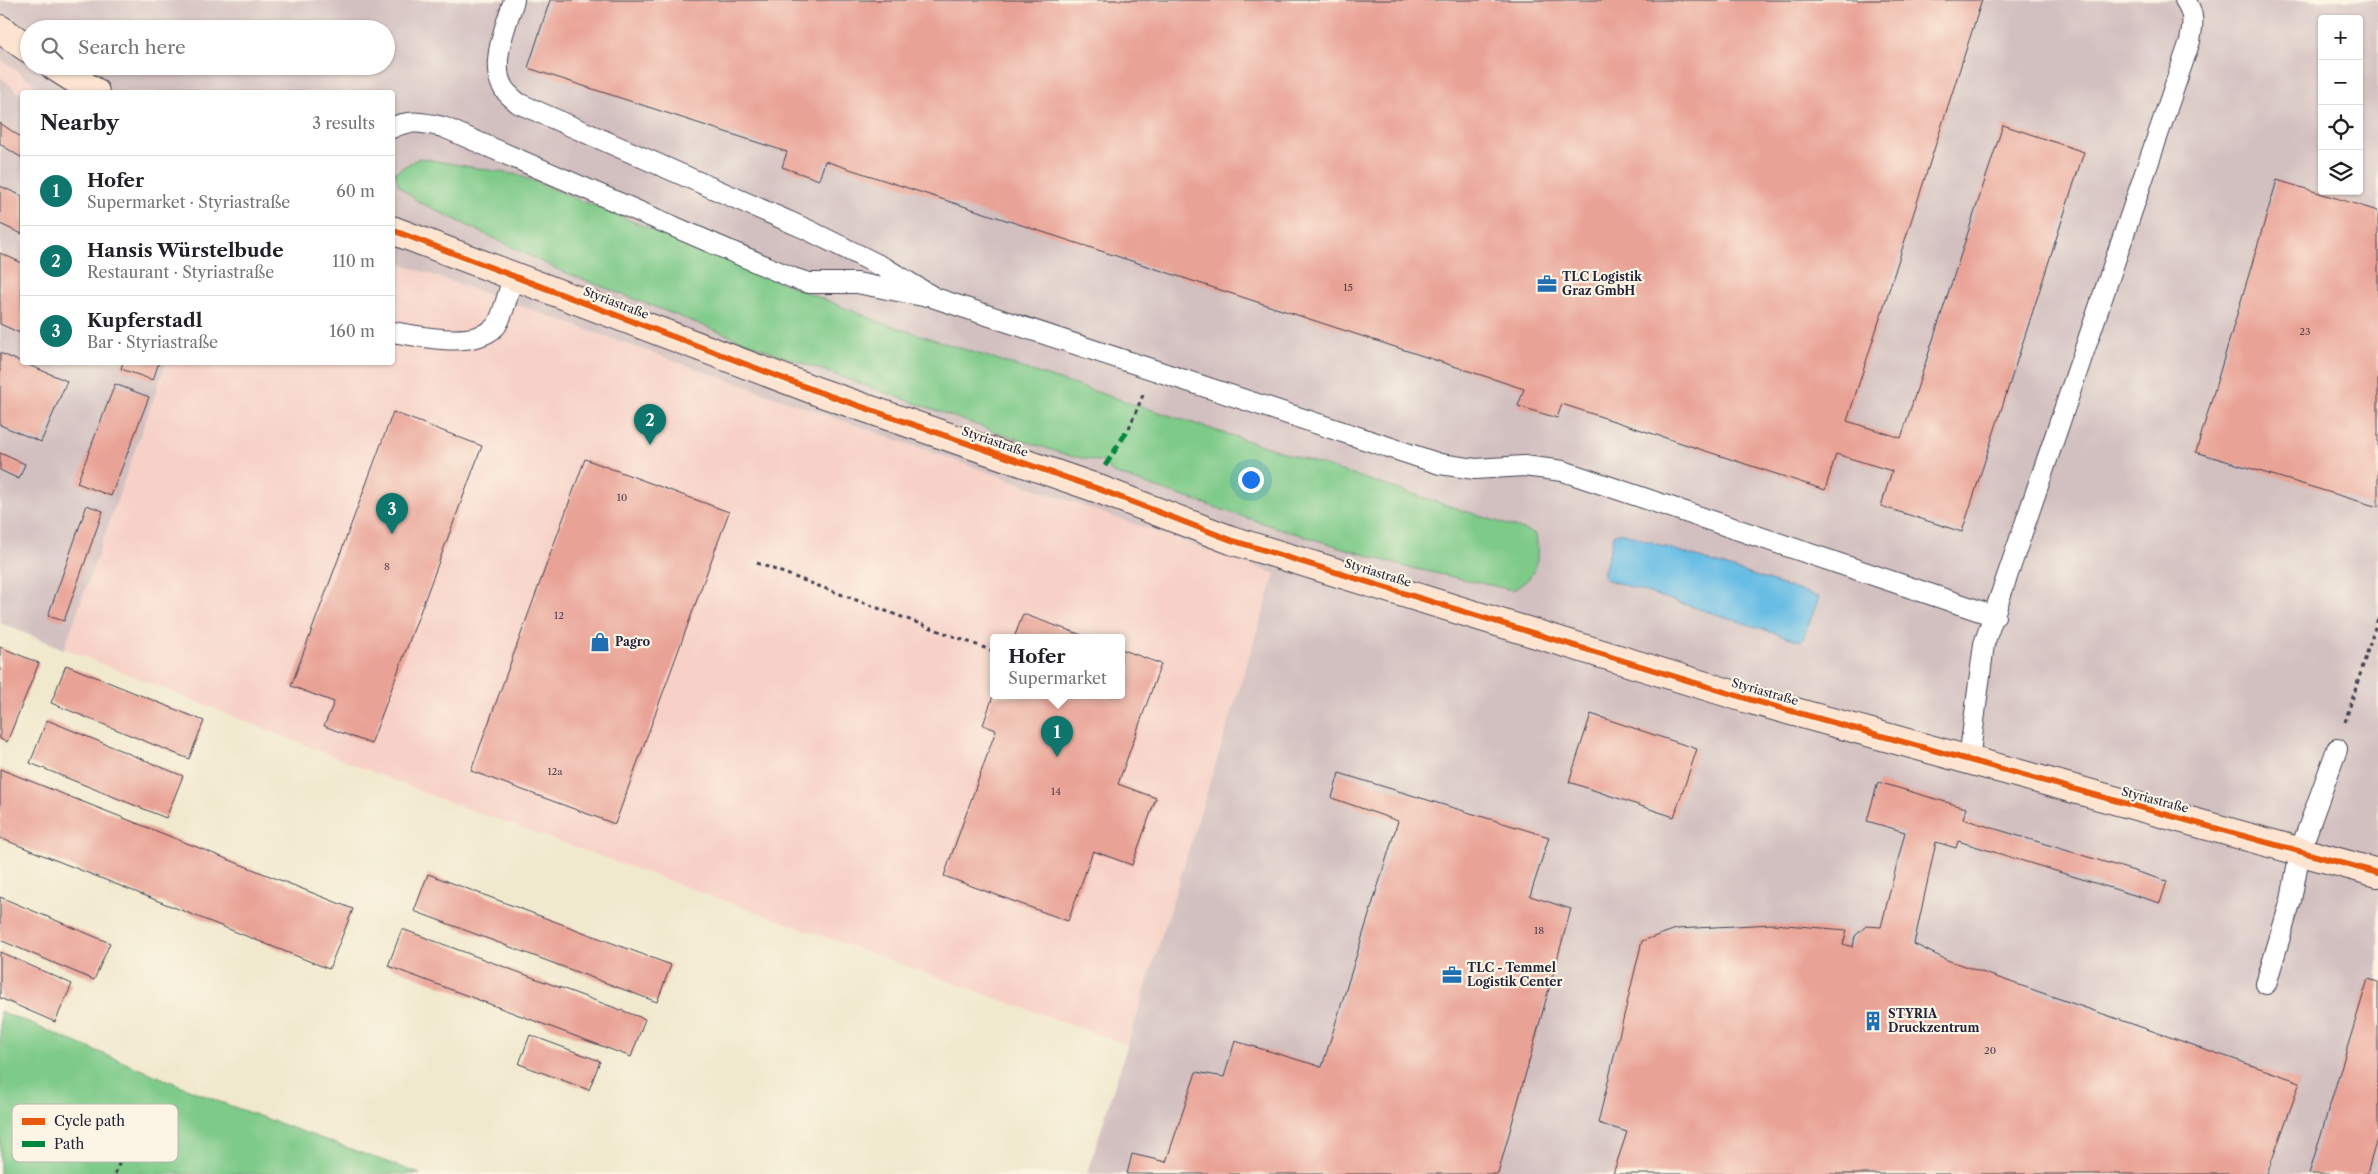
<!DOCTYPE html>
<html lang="en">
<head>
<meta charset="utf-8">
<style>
	:root { --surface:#fff; --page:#f6f6f6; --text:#202124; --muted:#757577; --line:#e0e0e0; --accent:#0f766e }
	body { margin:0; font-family:"Libre Caslon Text",serif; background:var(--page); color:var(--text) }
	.controls { position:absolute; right:15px; top:15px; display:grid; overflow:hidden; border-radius:5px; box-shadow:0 1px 4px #0004 }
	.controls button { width:45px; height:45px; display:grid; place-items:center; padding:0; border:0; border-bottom:1px solid var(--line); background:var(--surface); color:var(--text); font:25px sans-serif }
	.you { position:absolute; left:1250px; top:479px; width:18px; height:18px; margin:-12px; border:4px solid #fff; border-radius:50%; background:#1a73e8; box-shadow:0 0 0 8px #1a73e833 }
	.badge { display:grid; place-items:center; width:32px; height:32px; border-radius:50%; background:var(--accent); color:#fff; font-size:16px; font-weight:700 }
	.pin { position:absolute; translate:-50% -41px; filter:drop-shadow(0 1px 2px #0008) }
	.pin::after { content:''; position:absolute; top:26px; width:18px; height:15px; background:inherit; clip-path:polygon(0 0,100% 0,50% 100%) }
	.popup { position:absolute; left:990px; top:634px; width:135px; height:65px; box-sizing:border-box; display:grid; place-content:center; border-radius:5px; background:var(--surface); filter:drop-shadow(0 1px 4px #0005); font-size:16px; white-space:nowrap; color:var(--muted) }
	.popup b { font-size:19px; color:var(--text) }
	.popup::after { content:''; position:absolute; left:50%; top:100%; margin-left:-10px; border:10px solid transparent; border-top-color:var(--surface) }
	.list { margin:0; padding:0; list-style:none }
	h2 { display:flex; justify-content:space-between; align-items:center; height:65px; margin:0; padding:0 20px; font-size:21px }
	h2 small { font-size:16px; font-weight:400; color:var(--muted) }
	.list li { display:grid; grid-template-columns:32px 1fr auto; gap:15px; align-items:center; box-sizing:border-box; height:70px; padding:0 20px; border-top:1px solid var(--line) }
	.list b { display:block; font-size:19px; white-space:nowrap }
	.list p { margin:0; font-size:16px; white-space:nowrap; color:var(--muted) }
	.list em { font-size:16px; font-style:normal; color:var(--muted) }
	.icon { flex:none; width:28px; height:28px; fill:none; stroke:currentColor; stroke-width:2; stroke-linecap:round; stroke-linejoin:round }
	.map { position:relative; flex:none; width:2378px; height:1174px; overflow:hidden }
	.search { position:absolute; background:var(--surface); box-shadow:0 1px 4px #0004; left:20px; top:20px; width:375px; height:55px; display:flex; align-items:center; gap:12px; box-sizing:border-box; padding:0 18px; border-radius:28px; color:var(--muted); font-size:19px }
	.panel { position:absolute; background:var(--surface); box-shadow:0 1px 4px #0004; left:20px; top:90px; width:375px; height:275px; border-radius:5px }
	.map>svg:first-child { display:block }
</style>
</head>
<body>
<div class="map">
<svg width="2378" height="1174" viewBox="0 0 2378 1174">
	<rect width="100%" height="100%" fill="#fcf5e5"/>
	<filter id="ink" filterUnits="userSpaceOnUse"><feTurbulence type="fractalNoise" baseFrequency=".02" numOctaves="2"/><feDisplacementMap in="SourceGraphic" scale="10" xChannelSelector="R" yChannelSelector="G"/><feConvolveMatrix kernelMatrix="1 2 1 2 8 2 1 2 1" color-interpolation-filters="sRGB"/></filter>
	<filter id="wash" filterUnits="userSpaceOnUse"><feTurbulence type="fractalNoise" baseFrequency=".0096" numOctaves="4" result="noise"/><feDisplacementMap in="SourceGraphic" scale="20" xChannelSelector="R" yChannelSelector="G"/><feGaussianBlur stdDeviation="1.12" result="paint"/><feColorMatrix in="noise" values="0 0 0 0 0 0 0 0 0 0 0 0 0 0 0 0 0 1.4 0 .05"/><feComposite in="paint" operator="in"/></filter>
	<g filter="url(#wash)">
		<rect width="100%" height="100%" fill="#f1e9ce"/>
		<path fill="#f7d1c8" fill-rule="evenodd" d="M0,59l46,33h-24v270h370l1,-101 882,313 -148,471 -692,-248 -435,-174zM993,638h128v58h-128z"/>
		<path fill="#d2bfc0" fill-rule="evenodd" d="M0,0h2378v1174h-1291l188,-600 -882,-313 -1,-169h-346l-46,-33zM2322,19h37v172h-37zM29,29h357v37h-357z
			M0,77l22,18v267l144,1 -102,286 -64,-26v-129l4,-5 -4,-2z"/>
		<path fill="#7eca89" stroke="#507662" d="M419,158l99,17 362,147 656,212c3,28 3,41 -23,56l-111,-24 -134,-41 -155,-52 -10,-11 -36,-7 -71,-23 -219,-78 -218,-84 -142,-69 -18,-15 -4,-14z
			M0,1011l220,91 200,72h-420z"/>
		<path fill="#68bde5" stroke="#457090" d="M1620,532l199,65 -16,42 -3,2 -195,-62 -2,-4 11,-40z"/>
		<g id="blocks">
			<path fill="#e9a396" d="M550,0h1432l-135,421 54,17 102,-313 81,27 -122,380 -81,-26 11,-35 -56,-17 -11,36 -263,-86 -5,14 -39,-12 6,-17 -699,-228 -6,19 -37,-13 5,-15 -259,-84z
				M0,123l22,15v20l-22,-14z
				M2277,180l101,31v296l-182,-55z
				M0,186l22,10v38l-22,-10z
				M0,253l22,10v71l-22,-10z
				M0,353l67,28 -26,61 -41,-17z
				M123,362h36l-6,18 -32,-11z
				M115,384l34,13 -38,99 -34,-13z
				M393,412l89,34 -111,298 -47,-18 10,-24 -43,-16z
				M0,453l25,11 -6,15 -19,-9z
				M585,459l144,53 -114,312 -144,-53z
				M87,505l16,6 -39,110 -16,-5z
				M1023,614l67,24h-76z
				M0,647l39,16 -32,79 -7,-3z
				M1121,649l40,15 -43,120 38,14 -24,67 -39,-14 -25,70 -124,-45 52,-146 -13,-5 10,-29h128z
				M66,665l138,56 -15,38 -138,-56z
				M1591,714l106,35 -23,68 -105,-35z
				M47,720l136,56 -17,42 -136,-55z
				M0,769l353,140 -24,60 -329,-131z
				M1339,773l210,64 -19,59 41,13 -73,265h-371l5,-20 34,8 30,-90 28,5 11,-36 87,26 76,-246 -66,-23z
				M1878,782l88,26 -3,11 204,62 -7,22 -202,-62 -2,7 -20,-6 -22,102 33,16 353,122 -33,92h-654l14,-42 -29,-9 44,-182 34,-12 97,-5 74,6 -4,14 10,3 2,-11 11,-10 15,1 24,-95 -38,-11z
				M428,874l243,91 -14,37 -243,-91z
				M0,897l110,46 -16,37 -94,-40z
				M402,929l243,90 -14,38 -243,-91z
				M0,952l72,32 -17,38 -55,-24z
				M2368,979l10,3v153l-11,39h-58z
				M530,1035l70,26 -11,29 -70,-26z"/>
		</g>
	</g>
	<g filter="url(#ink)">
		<use href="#blocks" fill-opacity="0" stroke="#414051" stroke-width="1"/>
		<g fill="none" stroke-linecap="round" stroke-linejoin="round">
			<defs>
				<path id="lane" d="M514,0c-7,23 -26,66 -10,89 3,5 10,10 14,14l288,126 79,39 50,30 505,166 35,5 49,-3 39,5 432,145
					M392,128c17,-9 34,-5 51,-1l350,151 16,5h48l66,13
					M392,332c28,4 81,17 103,-5 7,-7 15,-40 18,-51
					M1969,760l15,-116 206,-603c3,-16 5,-27 -5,-41
					M2266,984l25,-84 9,-49 37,-102"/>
				<path id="secondary" d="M0,29l29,20
					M54,66l41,26
					M392,230l427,162 277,96 135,52 517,159 630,174"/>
			</defs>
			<use href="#lane" stroke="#414051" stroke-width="22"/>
			<use href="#secondary" stroke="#414051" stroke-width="30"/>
			<path stroke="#414051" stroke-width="3" stroke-dasharray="4 4" stroke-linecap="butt" d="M1129,428l14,-33
				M757,563l236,88
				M2345,722l33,-104
				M115,1174l5,-13"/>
			<use href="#lane" stroke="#fff" stroke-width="20"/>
			<use href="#secondary" stroke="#fde4d1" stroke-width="28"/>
			<path stroke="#00873e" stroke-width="5" stroke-dasharray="10 5" stroke-linecap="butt" d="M1105,466l24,-38"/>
			<defs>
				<path id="cycleway" d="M392,230l427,162 277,96 135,52 517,159 630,174"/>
			</defs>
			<use href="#cycleway" stroke="#fcf5e5" stroke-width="9"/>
			<use href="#cycleway" stroke="#e8590c" stroke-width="6"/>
		</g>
	</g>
	<defs>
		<symbol id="office-bare" viewBox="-9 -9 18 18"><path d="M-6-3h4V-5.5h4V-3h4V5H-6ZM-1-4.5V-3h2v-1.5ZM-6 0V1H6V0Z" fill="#1f6fb2" stroke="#fcf5e5" stroke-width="2.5" paint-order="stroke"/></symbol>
		<symbol id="shop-bare" viewBox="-9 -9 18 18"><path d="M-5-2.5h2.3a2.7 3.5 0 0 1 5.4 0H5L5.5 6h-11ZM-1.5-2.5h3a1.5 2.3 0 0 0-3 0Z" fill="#1f6fb2" stroke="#fcf5e5" stroke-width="2.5" paint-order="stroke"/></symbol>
		<symbol id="building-bare" viewBox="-9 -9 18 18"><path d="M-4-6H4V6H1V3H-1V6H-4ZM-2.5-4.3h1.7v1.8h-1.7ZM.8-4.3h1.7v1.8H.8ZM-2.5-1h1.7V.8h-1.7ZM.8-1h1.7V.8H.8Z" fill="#1f6fb2" stroke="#fcf5e5" stroke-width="2.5" paint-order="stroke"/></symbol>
	</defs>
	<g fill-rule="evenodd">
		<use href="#office-bare" x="1533" y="270" width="28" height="28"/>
		<use href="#shop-bare" x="586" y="628" width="28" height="28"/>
		<use href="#office-bare" x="1438" y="961" width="28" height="28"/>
		<use href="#building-bare" x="1859" y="1007" width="28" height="28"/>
	</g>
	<g text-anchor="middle" stroke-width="4.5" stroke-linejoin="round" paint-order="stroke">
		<g font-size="10" fill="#544252">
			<text x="1348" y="291">15</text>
			<text x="2305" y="335">23</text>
			<text x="622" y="501">10</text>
			<text x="387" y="570">8</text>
			<text x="559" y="619">12</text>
			<text x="555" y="775">12a</text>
			<text x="1056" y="795">14</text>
			<text x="1539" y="934">18</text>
			<text x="1990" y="1054">20</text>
		</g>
		<g font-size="12" font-weight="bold" fill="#22223b" stroke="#fcf5e5" text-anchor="start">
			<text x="1562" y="281">TLC Logistik<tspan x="1562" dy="14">Graz GmbH</tspan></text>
			<text x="615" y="646">Pagro</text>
			<text x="1467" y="972">TLC - Temmel<tspan x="1467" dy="14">Logistik Center</tspan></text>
			<text x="1888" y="1018">STYRIA<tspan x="1888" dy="14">Druckzentrum</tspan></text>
		</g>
		<g font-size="12" fill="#22223b" stroke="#fcf5e5">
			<text transform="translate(616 303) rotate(21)" y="4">Styriastraße</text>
			<text transform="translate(995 442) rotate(19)" y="4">Styriastraße</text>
			<text transform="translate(1378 573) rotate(17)" y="4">Styriastraße</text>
			<text transform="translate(1765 692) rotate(16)" y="4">Styriastraße</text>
			<text transform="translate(2155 800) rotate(15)" y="4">Styriastraße</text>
		</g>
	</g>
	<rect x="12" y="1104" width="166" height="58" rx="8" fill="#fcf5e5" stroke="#bbb6b2" stroke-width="1"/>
	<rect x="22" y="1118" width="23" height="7" fill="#e8590c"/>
	<rect x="22" y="1141" width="23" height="6" fill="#00873e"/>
	<g font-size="14" fill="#22223b">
		<text x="54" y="1126">Cycle path</text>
		<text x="54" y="1149">Path</text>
	</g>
</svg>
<div class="controls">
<button>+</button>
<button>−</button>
<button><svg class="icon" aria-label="locate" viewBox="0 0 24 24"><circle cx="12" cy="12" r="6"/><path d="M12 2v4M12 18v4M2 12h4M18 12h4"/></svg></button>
<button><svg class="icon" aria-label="layers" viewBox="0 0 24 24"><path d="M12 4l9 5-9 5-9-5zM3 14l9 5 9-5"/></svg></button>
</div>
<div class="you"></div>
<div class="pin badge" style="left:1057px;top:757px">1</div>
<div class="popup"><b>Hofer</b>Supermarket</div>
<div class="pin badge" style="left:650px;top:445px">2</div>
<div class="pin badge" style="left:392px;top:534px">3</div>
<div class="search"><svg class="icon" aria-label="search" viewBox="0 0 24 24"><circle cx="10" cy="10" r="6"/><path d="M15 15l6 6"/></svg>Search here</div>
<section class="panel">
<h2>Nearby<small>3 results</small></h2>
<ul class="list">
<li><span class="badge">1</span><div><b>Hofer</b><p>Supermarket · Styriastraße</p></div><em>60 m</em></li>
<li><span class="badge">2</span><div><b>Hansis Würstelbude</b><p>Restaurant · Styriastraße</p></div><em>110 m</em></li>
<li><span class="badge">3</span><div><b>Kupferstadl</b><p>Bar · Styriastraße</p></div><em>160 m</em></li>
</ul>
</section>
</div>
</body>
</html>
